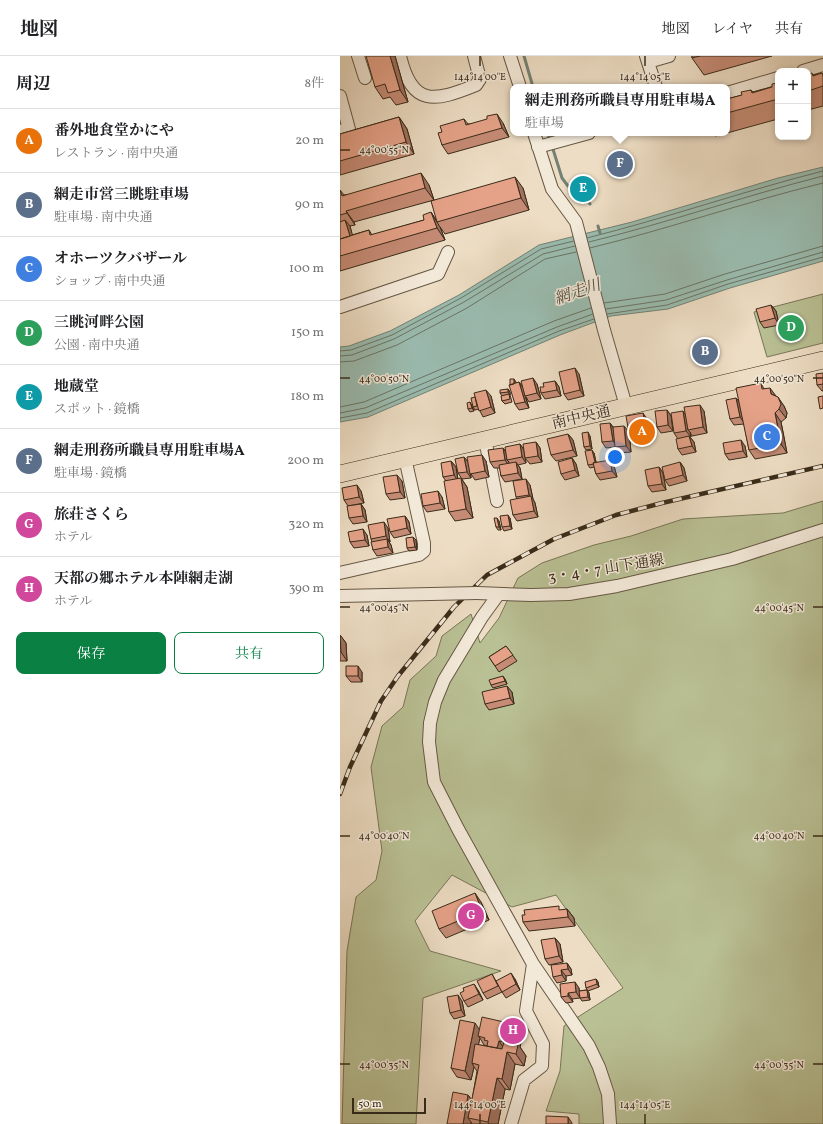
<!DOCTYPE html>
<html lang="ja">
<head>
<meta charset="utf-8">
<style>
	:root { --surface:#fff; --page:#f2f2f2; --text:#202124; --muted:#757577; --line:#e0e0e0; --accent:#0b8043 }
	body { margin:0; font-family:Vollkorn,"Noto Serif JP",serif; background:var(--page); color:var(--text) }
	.controls { position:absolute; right:12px; top:12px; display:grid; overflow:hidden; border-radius:8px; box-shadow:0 2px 6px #0003 }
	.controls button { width:36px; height:36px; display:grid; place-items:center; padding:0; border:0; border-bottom:1px solid var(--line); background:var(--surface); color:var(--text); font:20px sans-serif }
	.scale { position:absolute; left:12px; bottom:10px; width:74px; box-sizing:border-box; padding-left:4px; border:2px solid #392b19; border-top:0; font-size:11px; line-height:14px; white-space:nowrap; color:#392b19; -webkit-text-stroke:3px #f3e9d9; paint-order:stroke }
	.you { position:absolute; left:275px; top:401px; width:14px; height:14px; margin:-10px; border:3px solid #fff; border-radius:50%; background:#1a73e8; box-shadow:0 0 0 6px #1a73e833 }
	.badge { display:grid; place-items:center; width:26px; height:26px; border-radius:50%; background:var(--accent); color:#fff; font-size:13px; font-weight:700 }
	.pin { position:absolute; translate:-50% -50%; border:2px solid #fff; box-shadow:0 1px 4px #0006 }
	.popup { position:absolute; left:170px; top:28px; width:220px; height:52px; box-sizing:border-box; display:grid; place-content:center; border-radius:8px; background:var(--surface); filter:drop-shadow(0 1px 3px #0005); font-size:13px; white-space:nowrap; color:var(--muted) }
	.popup b { font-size:15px; color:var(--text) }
	.popup::after { content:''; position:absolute; left:50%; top:100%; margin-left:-8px; border:8px solid transparent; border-top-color:var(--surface) }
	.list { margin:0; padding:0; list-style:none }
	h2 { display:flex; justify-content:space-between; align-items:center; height:52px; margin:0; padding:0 16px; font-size:17px }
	h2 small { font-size:13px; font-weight:400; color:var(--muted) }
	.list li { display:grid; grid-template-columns:26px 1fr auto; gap:12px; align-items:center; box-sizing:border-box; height:64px; padding:0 16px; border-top:1px solid var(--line) }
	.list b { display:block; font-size:15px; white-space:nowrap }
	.list p { margin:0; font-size:13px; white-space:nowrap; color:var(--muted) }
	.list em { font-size:13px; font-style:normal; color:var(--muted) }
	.actions { display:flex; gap:8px; padding:12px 16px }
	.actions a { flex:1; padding:9px 0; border:1px solid var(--accent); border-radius:8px; text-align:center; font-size:14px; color:var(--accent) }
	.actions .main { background:var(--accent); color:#fff }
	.map { position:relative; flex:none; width:483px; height:1068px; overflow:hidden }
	header { display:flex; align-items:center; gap:24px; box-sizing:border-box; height:56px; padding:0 20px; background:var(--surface); border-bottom:1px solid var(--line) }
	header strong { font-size:19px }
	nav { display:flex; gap:22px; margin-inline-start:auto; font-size:14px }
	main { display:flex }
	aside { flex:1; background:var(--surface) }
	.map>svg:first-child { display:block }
</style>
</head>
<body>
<header>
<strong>地図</strong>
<nav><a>地図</a><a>レイヤ</a><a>共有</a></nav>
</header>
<main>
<aside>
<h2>周辺<small>8件</small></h2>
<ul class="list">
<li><span class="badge" style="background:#e8710a">A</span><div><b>番外地食堂かにや</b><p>レストラン · 南中央通</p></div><em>20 m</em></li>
<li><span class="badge" style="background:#5c6f8a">B</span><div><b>網走市営三眺駐車場</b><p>駐車場 · 南中央通</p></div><em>90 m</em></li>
<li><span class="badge" style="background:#3f7fe0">C</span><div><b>オホーツクバザール</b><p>ショップ · 南中央通</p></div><em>100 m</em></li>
<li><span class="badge" style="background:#2e9e5b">D</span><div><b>三眺河畔公園</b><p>公園 · 南中央通</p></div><em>150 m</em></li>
<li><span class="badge" style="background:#0f9aa8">E</span><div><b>地蔵堂</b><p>スポット · 鏡橋</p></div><em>180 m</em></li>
<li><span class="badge" style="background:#5c6f8a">F</span><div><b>網走刑務所職員専用駐車場A</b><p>駐車場 · 鏡橋</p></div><em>200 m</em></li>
<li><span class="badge" style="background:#d1479c">G</span><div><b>旅荘さくら</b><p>ホテル</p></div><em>320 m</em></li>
<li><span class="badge" style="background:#d1479c">H</span><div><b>天都の郷ホテル本陣網走湖</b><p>ホテル</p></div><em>390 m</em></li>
</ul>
<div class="actions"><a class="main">保存</a><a>共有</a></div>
</aside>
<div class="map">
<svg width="483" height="1068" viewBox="0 0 483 1068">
	<rect width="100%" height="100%" fill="#edddc4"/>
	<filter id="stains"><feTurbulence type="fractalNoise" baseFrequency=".005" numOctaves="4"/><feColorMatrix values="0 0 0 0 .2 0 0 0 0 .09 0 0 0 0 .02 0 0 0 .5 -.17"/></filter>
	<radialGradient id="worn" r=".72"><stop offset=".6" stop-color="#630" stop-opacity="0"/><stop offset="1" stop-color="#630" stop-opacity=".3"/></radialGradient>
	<path fill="#b9c094" stroke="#797656" d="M483,238v49l-56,14 -13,-45z
		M483,445v623h-244v-10l-33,-3 14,-40 4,-45 59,-38 -67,-93 -44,12 -60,-32 -37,46 15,30 71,20 -78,27 -7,126h-74l5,-173 9,-54 20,-17 6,-29 -11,-84 11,-41 21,-19 7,-27 26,-24 6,-20 29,-22 9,29 19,-25 19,-40 24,-15 52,-18 37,-9 52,-17 100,-6z"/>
	<path fill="#9abcb0" stroke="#738274" d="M483,111v94l-93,27 -62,21 -57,7 -51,19 -192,82 -28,5v-75l9,-1 41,-15 69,-36 80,-50 93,-23 146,-44z"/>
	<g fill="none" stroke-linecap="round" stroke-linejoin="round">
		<path stroke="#6a7464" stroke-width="1" d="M247,182c80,-20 157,-47 236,-67
			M249,186c78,-19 155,-46 234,-66
			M250,192c78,-19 155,-46 233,-65
			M264,247l61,-9 60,-20 98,-28
			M266,253l60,-9 61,-20 96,-28
			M267,258l60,-9 61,-21 95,-27
			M0,295l11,-1 41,-15 69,-37 80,-49 33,-8
			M0,300l12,-1 42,-16 70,-37 79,-48 32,-8
			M0,306l14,-1 43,-16 70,-37 78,-49 31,-7
			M0,351l24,-5 190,-81 37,-13
			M0,357l25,-5 192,-81 36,-13
			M0,362l27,-5 192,-82 35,-12"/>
		<path stroke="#738274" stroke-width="3" d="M184,0l9,31
			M208,77l2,8
			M212,90l10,32 6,8
			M247,143l3,5
			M258,170l2,7"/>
		<defs>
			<path id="minor" d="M18,0l7,22
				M60,0c12,51 34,46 76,29l4,-6 -6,-23
				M170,0l10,31
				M306,0l10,31
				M308,6l21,-6
				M463,15l20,-6
				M387,37l51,-15
				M0,40l9,33 -9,2
				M194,77l18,56 24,33 28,108 22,76
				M198,91l51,-14
				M0,251l98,-33 10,-22
				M145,383l12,62
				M0,517l79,-18 5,-4v-8l-19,-85
				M137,537l54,2 38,-1 48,-8 115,-27 91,-29
				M158,539l-16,22 -38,63 -9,22 -5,21 -1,19 5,40 24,47 75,135 56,82 10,21 9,27 2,30
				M171,1068l13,-44 18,-14 1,-22 -17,-33 7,-47"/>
			<path id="highway" d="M0,418l483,-114"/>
		</defs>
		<use href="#minor" stroke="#665844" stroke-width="14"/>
		<use href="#highway" stroke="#392b19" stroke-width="18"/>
		<use href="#minor" stroke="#f3e9d9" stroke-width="12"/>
		<use href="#highway" stroke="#edddc4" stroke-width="17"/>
		<defs>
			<path id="rail" d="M0,738l10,-27 31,-66 17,-25 56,-69 33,-32 67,-36 62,-24 46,-12 161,-37"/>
		</defs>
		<use href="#rail" stroke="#392b19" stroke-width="4.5"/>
		<use href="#rail" stroke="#f3e9d9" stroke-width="3" stroke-dasharray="9" stroke-linecap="butt"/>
		<defs>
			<path id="minor-bridge" d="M0,540l137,-3"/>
		</defs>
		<use href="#minor-bridge" stroke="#665844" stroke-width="14" stroke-linecap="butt"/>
		<use href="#minor-bridge" stroke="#f3e9d9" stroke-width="12"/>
	</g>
	<path fill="#c58b75" stroke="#392b19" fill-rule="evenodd" d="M55,0l13,46 -12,3 -6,-8 -7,2 -8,-12z
		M352,0h80l-68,19 -12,-17z
		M482,17l1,1v32l-15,4v-36l5,1z
		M438,27v36l-51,14v-34l15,-4 9,-5 2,2 19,-5z
		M59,61l8,12 7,25 -74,21v-41z
		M124,63l4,5 35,-1 6,14 -61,17 -6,-9v-13z
		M373,77h14l-12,3z
		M89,129l5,15 -80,22 1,3 -5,1 2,9 17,-5 3,5 52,-15 7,-8 5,8 87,-32 6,22 -84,24 -5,-7 5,13 -105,31v-81l4,5z
		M431,249l5,6 3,14 -15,3 -4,-6z
		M483,317v18h-1l-5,-6z
		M239,318l5,22 -16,4 -4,-6z
		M215,325l4,6 2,9 -16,3 -4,-6 3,-6z
		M176,326v2l3,-2 4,5 14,-3 4,15 -12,3 -3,-5 3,11 -10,2 -4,-6z
		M421,327l3,6 12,7 8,10 3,7 -1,5 -5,4 6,31 -32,6 -6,-9 -5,-26 -10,1 -4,-6 6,-21 3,4z
		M168,333l2,3v3l2,7 -7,2 -3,-3v-5l-2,-3z
		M151,340l4,17 -12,4 -4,-8 -4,1 -2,-3z
		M130,346l2,4 2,5 -4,1 -2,-3z
		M327,354l4,6 2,15 -12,2 -4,-6z
		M364,355l3,22 -15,3 -2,-4 1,5h-1l4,5 2,10 -14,3 -4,-6v-10l-4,-6 12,-18z
		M309,366l4,16 -18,4 -6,-9z
		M270,367l3,4 16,5 2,20 -12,1 -4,-6 -9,1 -4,-6z
		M228,378l5,6 4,16 -21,5 -5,-6z
		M250,380l2,13 -6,1 -2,-3z
		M196,386l4,6 2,14 -12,2 -5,-6z
		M180,388l4,6 2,13 -8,2 2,3 2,11 -17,3 -4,-6 -1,-8h-6l-4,-6 13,-14 3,4z
		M405,390l2,11 -18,3 -4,-6z
		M254,397l2,9 18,4 3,11 -17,3 -4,-6 -2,-7 -4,1 -2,-3z
		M124,401l4,6 18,-2 3,16 -14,3 -4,-6v4l-9,1 -4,-6z
		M232,402l4,6 3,12 -14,4 -4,-6z
		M111,405l5,6 2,12 3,-1 6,9 6,31 -18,3 -6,-9 -3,-31 -3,-4z
		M340,406l4,6 3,13 -18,5 -4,-6z
		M319,411l4,6 3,17 -14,2 -4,-6z
		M62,425l3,17 -15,2 -4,-6z
		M190,429l3,14 2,4 3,14 -21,4 -4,-6 4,-16 -1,-2z
		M21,435l3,12 -16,3 -4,-6z
		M102,441l3,12 -18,3 -4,-6z
		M21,448l4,6 2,12 -14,2 -4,-6z
		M65,460l4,6 2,12 -17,4 -4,-6z
		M170,462l2,11 -8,2 -2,-4z
		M159,465l2,9h-3l-2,-3z
		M48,472l2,14h-1l2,3 2,8 -16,3 -4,-6 -1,-8 -1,-3z
		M27,479l2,11 -15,2 -4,-6z
		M76,484l1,10 -8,1 -2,-3z
		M0,579l6,8 1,18h-7z
		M166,590l11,15 -18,11 -10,-15z
		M22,616v10h-11l-5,-6z
		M165,623l2,5 -14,4 -2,-3z
		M172,636l2,12 -25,6 -4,-6z
		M141,846l8,18 -43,18 -7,-9z
		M227,853l7,9 1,8 -46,5 -6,-9z
		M215,882l5,6 3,18 -14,3 -4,-6z
		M227,907l4,6 1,6 -6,1v5l-9,2 -4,-6z
		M152,918l4,7 6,11 -15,7 -4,-6z
		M175,923l5,11 -14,8 -4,-6z
		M256,923l2,3 1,5 -11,4 -2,-3z
		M239,932v3l8,-1 2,3 1,7 -8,1 -2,-3 -8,1 1,3 -7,1 -5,-6z
		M138,934l5,10 -15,7 -4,-6v-10z
		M122,945l3,15 -11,3 -4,-6z
		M177,969l6,9 -3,13 6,9 -2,10 -9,-2 -5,26 -5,-1 -7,35h-26l-1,-2v2h-24l21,-29 4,5 5,-29 -3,-4 -3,13 -14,-3 -6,-9 28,-38zM140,982l4,7 3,1 -9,-1z"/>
	<path fill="#a0715f" stroke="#392b19" d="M50,0h5l13,46 -8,-12z
		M157,58l6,9 6,14 -7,-9z
		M59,61l8,12 7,25 -8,-12z
		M81,117l8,12 5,15 -9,-12z
		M175,121l8,11 6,22 -8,-12z
		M6,155l8,11 1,3 -8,-12z
		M91,156l9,15 5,13 -8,-12z
		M5,164l5,6 6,22 -4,-6z
		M431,249l5,6 3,14 -4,-7z
		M235,312l4,6 5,22 -4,-6z
		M193,322l4,6 4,15 -4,-6z
		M174,323l2,3v6l-2,-3z
		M215,325l4,6 2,9 -4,-6z
		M179,326l5,7 1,7 4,12 -4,-6z
		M430,332l6,8 -5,-2z
		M168,333l2,3v3l-2,-3z
		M146,334l5,6 4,17 -4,-6z
		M438,341l6,9 3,7 -1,5 -7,-9z
		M396,342l5,6 3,19 -4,-6z
		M130,346l2,4 2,5 -2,-3z
		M360,349l4,6 3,22 -4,-6z
		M327,354l4,6 2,15 -5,-6z
		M343,355l4,6 1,13 2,2 1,5 -5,-6z
		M303,357l6,9 4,16 -7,-9z
		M435,357l6,9 6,31 -6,-9z
		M270,367l4,6 3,18 -4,-6z
		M284,370l5,6 2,20 -5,-6z
		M248,376l2,4 2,13 -2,-3z
		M228,378l5,6 4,16 -4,-6z
		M349,380l5,6 2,10 -4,-6z
		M401,384l4,6 2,11 -4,-6z
		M196,386l4,6 2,14 -4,-6z
		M180,388l4,6 2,13 -4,-6z
		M163,392l4,6v6l2,2v4l-4,-6z
		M252,394l2,3 3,14 -2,-3z
		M142,399l4,6 3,16 -4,-6z
		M124,401l5,6 2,15 -4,-6z
		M232,402l4,6 3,12 -4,-6z
		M270,404l4,6 3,11 -5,-6z
		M111,405l5,6 2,14 -4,-6z
		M176,406l4,6 2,11 -4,-6z
		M340,406l4,6 3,13 -4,-6z
		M319,411l4,6 3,17 -4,-6z
		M57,419l5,6 3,17 -5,-6z
		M121,422l6,9 6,31 -7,-9z
		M186,423l4,6 3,14 2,4 3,14 -4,-6 -3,-13 -2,-3z
		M17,429l4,6 3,12 -5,-6z
		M98,435l4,6 3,12 -5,-6z
		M21,448l4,6 2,12 -4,-6z
		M168,459l2,3 2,11 -2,-3z
		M65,460l4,6 2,12 -4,-6z
		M157,462l2,3 2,9 -2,-3z
		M44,466l4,6 2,14 -4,-6z
		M23,473l4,6 2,11 -4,-6z
		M73,481l3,3 1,10 -2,-3z
		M47,483l4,6 2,8 -5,-6z
		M0,579l6,8 1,18 -6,-9z
		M18,610l4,6v10l-4,-6z
		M163,620l2,3 2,5 -2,-3z
		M167,630l5,6 2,12 -4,-6z
		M135,837l6,9 8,18 -7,-9z
		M227,853l7,9 1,8 -7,-9z
		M215,882l5,6 3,18 -4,-6z
		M227,907l4,6 1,6 -4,-6z
		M221,914l5,6v5l-4,-6z
		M171,917l4,6 5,11 -4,-6z
		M256,923l2,3 1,5 -2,-3z
		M235,926l4,6 1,10 -4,-6z
		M134,928l4,6 5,10 -4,-6z
		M247,934l2,3 1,7 -2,-3z
		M228,937l4,6 1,3 -5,-6z
		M118,939l4,6 3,15 -4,-6z
		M135,967l6,9 -3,4 2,2 -6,26 -2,-1 2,4 -3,13 -6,-9z
		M177,969l6,9 -3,13 6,9 -2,10 -8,-12 -4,-10z
		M159,985l6,9 -8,-2z
		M167,996l8,12 -5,26 -8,-11z
		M157,1022l8,11 -7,35h-9l-1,-2z
		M128,1039l6,9 -6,14 3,4v2h-8z
		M228,1061l4,6v1h-4z"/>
	<path fill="#e5a288" stroke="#392b19" d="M26,0h24l10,34 -12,3 -3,-9 -10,3z
		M352,0h8l-8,2z
		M472,17l1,3 9,-3 1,3v10l-15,5v-17z
		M438,27v16l-51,14v-14l15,-4 -1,-3 10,-2 1,3 20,-6v-3z
		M157,58l5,14 -60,17 -4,-12 4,-1 -2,-6 24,-7 2,6 21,-6v-3z
		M59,61l7,25 -66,19v-27z
		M81,117l4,15 -79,23 1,2 -7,2v-25l2,6z
		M175,121l6,21 -84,24 -6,-21z
		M91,156l6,16 -97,28v-17l29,-9 1,5 54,-15 -1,-5z
		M5,164l5,16 -10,3v-17z
		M431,249l4,13 -15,4 -4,-13z
		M235,312l5,22 -16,4 -5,-22z
		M483,317v11l-6,1 -1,-11z
		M193,322l4,15 -12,3 -4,-15z
		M170,323h4v5l-4,1z
		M215,325l2,9 -16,3 -1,-6h4l-1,-4z
		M179,326l6,20 -10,2 -6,-19z
		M421,327l1,6 8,-1 1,6 7,3 3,7 -2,5 -4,4 6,31 -32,6 -13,-62z
		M168,333v3l-8,1v-3z
		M146,334l5,17 -12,4 -5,-18z
		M169,338l1,5 -8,2 -1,-5z
		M483,340v12l-3,1 -2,-12z
		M135,341l2,9 -4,1 -2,-9z
		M396,342l4,19 -10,2 -4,-19z
		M130,346l2,6 -4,1 -1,-6z
		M360,349l3,22 -15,3 -4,-23z
		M327,354l1,15 -11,2 -2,-16z
		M343,355l3,20 -12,2 -3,-20z
		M303,357l3,16 -17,4 -3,-17z
		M270,367l3,18 -11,1 -2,-18z
		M284,370l2,20 -11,1 -2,-20z
		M248,376l2,14 -6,1 -2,-14z
		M228,378l5,16 -22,5 -4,-16z
		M349,380l3,10 -14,3 -2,-10z
		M401,384l2,11 -18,3 -2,-11z
		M196,386l2,14 -13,2 -2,-14z
		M180,388l2,13 -15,3 -2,-13z
		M163,392l2,12 -15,2 -2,-12z
		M252,394l3,12 -2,1 1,1 -6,1 -3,-14z
		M142,399l3,16 -15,3 -3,-17z
		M124,401l3,15 -9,1 -3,-14z
		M232,402l3,12 -14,4 -3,-12z
		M270,404l2,11 -16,3 -3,-11z
		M111,405l3,14 -11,2 -2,-14z
		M176,406l2,11 -17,3 -2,-11z
		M340,406l3,13 -18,5 -3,-13z
		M319,411l3,17 -14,2 -3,-16z
		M57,419l3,17 -14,2 -3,-17z
		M121,422l5,31 -17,3 -5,-31z
		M186,423l3,16 -13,2 -3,-16z
		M17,429l2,12 -15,3 -2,-12z
		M98,435l2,12 -17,3 -2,-12z
		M191,440l3,15 -21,4 -3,-15z
		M21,448l2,12 -14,2 -2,-12z
		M168,459l2,11 -8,1 -2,-11z
		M65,460l2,12 -17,4 -3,-13z
		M154,462h3l2,9h-3z
		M44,466l2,14 -15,3 -3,-14z
		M23,473l2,11 -15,2 -2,-10z
		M73,481l2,10 -8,1 -1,-10z
		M47,483l1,8 -15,3 -2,-8z
		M166,590l7,9 -18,11 -6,-9z
		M6,610h12v10h-12z
		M163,620l2,5 -14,4 -2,-5z
		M167,630l3,12 -25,6 -3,-12z
		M135,837l7,18 -43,18 -7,-18z
		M219,850v4l8,-1 1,8 -45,5 -1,-7h3l-1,-5z
		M215,882l4,18 -14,3 -4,-19z
		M227,907l1,6 -7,1 1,5 -9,2 -2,-12z
		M171,917l5,11 -14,8 -6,-11z
		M152,918l6,12 -15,7 -6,-12z
		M256,923l1,5 -11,4 -1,-6z
		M235,926l1,10 -8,1v3l-7,1 -1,-13z
		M134,928l5,10 -15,7 -4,-8 4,-2 -1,-3z
		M247,934l1,7 -8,1 -1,-7z
		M118,939l3,15 -11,3 -3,-16z
		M142,961l35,8 -4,18 -14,-2 -2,7 -10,-2 1,-5 -4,-1 1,-2 -7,-2z
		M120,964l15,3 -10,48 -14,-3z
		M164,986l14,3 -2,9 -9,-2 -5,27 -5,-1 -9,44 -20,-4 11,-53 -7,-2 3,-19 27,5z
		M113,1036l15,3 -5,29h-16z
		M206,1060l22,1v7h-22z"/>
	<path fill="none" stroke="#392b19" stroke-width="1.5" d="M140,0v10M305,0v10M0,94h10M0,322h10M473,322h10M0,551h10M473,551h10M0,780h10M473,780h10M0,1008h10M473,1008h10M140,1058v10M305,1058v10"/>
	<g text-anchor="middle" stroke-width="3" stroke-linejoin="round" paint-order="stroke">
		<g font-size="15" fill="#392b19" stroke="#f3e9d9">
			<text transform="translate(241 361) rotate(-13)" y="5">南中央通</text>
			<text transform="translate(266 512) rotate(-9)" y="5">3・4・7 山下通線</text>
		</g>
		<g font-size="16" font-style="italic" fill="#514f3f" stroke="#f3e9d9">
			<text transform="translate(237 235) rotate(-19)" y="6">網走川</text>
		</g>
	</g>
	<g font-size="10" text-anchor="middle" fill="#392b19" stroke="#f3e9d9" stroke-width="3" stroke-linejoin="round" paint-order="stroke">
		<text x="140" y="24">144°14'00"E</text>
		<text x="305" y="24">144°14'05"E</text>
		<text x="44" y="97">44°00'55"N</text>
		<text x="44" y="326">44°00'50"N</text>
		<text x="439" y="326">44°00'50"N</text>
		<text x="44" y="555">44°00'45"N</text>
		<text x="439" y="555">44°00'45"N</text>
		<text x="44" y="783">44°00'40"N</text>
		<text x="439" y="783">44°00'40"N</text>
		<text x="44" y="1012">44°00'35"N</text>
		<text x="439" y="1012">44°00'35"N</text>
		<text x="140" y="1052">144°14'00"E</text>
		<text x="305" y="1052">144°14'05"E</text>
	</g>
	<rect width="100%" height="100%" filter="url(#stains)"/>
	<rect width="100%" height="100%" fill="url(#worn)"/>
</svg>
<div class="controls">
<button>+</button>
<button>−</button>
</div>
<div class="scale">50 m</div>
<div class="you"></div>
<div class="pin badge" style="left:302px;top:376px;background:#e8710a">A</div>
<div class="pin badge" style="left:365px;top:296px;background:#5c6f8a">B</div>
<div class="pin badge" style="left:427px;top:381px;background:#3f7fe0">C</div>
<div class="pin badge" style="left:451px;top:272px;background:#2e9e5b">D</div>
<div class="pin badge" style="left:243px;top:133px;background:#0f9aa8">E</div>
<div class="pin badge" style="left:280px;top:108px;background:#5c6f8a">F</div>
<div class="popup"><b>網走刑務所職員専用駐車場A</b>駐車場</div>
<div class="pin badge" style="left:131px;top:860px;background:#d1479c">G</div>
<div class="pin badge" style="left:173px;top:975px;background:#d1479c">H</div>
</div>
</main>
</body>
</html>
